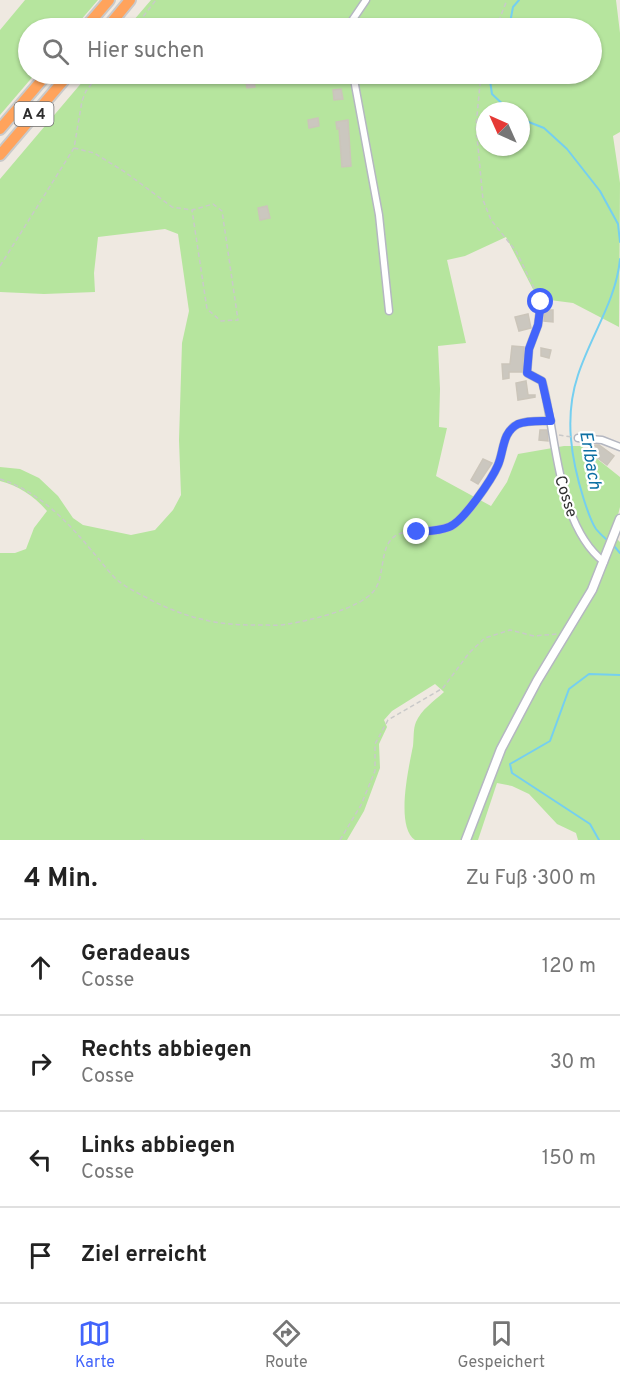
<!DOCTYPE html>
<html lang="de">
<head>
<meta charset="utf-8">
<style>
	:root { --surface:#fff; --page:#f2f2f2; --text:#222; --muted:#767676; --line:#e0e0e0; --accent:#4264fb }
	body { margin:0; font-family:Overpass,sans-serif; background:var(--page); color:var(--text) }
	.compass { position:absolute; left:476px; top:102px; width:54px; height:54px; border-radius:50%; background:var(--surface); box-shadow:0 2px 4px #0004; rotate:315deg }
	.stop { position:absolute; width:18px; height:18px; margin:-14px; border:4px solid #4264fb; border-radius:50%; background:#fff }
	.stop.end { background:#4264fb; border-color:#fff; box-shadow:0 2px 6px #0008 }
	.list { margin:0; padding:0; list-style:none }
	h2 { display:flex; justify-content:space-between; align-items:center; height:78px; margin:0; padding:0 24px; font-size:26px }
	h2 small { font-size:20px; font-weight:400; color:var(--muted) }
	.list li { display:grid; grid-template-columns:39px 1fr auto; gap:18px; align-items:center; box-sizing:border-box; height:96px; padding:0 24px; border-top:2px solid var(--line) }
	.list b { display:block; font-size:22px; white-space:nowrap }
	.list p { margin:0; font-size:20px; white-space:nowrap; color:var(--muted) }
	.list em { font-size:20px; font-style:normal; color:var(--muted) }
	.icon { flex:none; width:33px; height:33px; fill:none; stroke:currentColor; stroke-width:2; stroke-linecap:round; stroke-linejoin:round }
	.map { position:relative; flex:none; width:620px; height:840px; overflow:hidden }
	.search { position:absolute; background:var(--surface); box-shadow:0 2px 4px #0004; left:18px; right:18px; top:18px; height:66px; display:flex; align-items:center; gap:15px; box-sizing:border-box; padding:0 21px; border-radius:33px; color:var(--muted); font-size:22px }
	.sheet { height:462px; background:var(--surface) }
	nav { display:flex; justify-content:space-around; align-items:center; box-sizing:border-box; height:84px; border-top:2px solid var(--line); background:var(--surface); font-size:16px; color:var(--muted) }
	nav a { display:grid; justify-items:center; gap:3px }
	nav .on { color:var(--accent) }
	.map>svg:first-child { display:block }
</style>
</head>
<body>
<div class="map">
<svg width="620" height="840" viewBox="0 0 620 840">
	<rect width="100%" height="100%" fill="#efe9e1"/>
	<path fill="#b6e59e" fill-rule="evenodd" d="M25,0h73l-24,28h-46v46h7l-35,41v-85z
		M151,0h465l4,33v99l-7,4 7,47 -1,144 -46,-24 -31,-4 -6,-4 -30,-58 -41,19 -18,4 19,83 -28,3 2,43 -1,38 8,1 -11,48 55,30 16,-24 11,-28 46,-8h17l39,31v30l-7,28 7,7v298h-42l-2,-7 -19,-9 -28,-30 -17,-8 -15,-3 -19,57h-63c-20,-13 -6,-74 -2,-94 1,-8 0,-17 3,-24 5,-12 18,-21 28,-30l-9,-8 -43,27 -8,9 3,7 -8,17 1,24 -16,43 -17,29h-347v-287h15l11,-4 8,-21 13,-17c-13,-15 -28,-25 -47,-30v-14l20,2 19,9 19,18 15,22 10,7 48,10 24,-5 18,-20 8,-15 -2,-55 3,-97 7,-32 -11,-77 -13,-5 -67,8 -4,36 1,19 -51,2 -44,-2v-113l89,-105h503v-46h-465zM485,111h36v36h-36z"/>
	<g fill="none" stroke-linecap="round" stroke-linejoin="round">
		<path stroke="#75cff0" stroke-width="2" d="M509,28l4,-21 6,-7
			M489,74l3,20 18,17
			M521,119l23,9 23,21 33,42 18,33 2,18
			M609,542c-4,-4 -9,-8 -13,-13 -5,-7 -9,-20 -12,-29 -13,-41 -20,-83 -6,-125 13,-40 38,-74 42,-116
			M614,546l6,7
			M599,840l-9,-16 -78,-51 -2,-9 40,-23 19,-52 20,-15 31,1"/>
	</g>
	<path fill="#cbc7bf" stroke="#cbc5ba" stroke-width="1.5" d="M266,74h12l1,5 -12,2z
		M253,76l2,11 -8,1 -2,-10z
		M341,89l2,10 -9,1 -1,-10z
		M318,118l1,8 -10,2 -1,-8z
		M348,120l3,46 -9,1 -3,-39 -2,1 -1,-7z
		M267,206l3,12 -10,2 -2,-12z
		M545,310h8v12l-9,-1z
		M528,314l3,14 -12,3 -4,-14z
		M512,346l12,1 -2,25h-13v6l-6,1 -1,-15h8z
		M541,348l10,2 -2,8 -8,-2z
		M526,381l2,14h7v2l-17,3 -2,-17z
		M540,430h7l1,11 -9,-1z
		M595,445h4l15,11 -7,9 -17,-13z
		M483,459l9,4 -14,21 -7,-4z"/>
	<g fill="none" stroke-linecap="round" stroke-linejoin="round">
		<defs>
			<path id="street" d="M347,28l19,-28
				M353,74l26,141 10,96
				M541,302l-3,23 -9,24 -2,24 15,8c15,54 14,143 62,181
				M578,438l24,2 18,7
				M417,532c11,-1 22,-1 32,-5 14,-5 43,-48 49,-62 6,-14 4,-33 20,-41 9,-4 23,-3 33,-3"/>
			<path id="secondary" d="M466,840l35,-91 36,-68 55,-91 28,-71"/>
			<path id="highway" d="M85,28l24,-28
				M107,28l23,-28
				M0,129l47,-55
				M0,155l69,-81"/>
		</defs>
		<use href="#street" stroke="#b4b7c1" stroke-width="9"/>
		<use href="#secondary" stroke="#b4b7c1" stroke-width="11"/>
		<use href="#highway" stroke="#c9c9c9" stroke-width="14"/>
		<path stroke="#c9c9c9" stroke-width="1.5" stroke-dasharray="4.5 3" stroke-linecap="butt" d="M134,28l22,-28
			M496,28l11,-28
			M481,74l-5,52 7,74 8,20 25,31 22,45
			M74,148l20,5 31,19 47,35 20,3 21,-6 9,7 16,109 -17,1 -14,-12 -15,-99
			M0,266l74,-118 8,-47 4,-10 13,-17
			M559,435l13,2
			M0,479c38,12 67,42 92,72 8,9 15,19 24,28 9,8 20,13 31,19 38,20 71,28 114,27 9,0 18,1 27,-1 23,-4 68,-14 85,-32 16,-18 1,-59 37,-60
			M141,840h3
			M340,840l21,-35 14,-34v-27l13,-24 55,-32 26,-35 16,-15 25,-8 24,6 23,-2"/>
		<use href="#street" stroke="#fff" stroke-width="6"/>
		<use href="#secondary" stroke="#fff" stroke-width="8"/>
		<use href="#highway" stroke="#ffa35c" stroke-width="10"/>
	</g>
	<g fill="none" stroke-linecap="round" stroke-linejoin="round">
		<path stroke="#4264fb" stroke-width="8" d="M417,532c11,-1 22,-1 32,-5 14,-5 43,-48 49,-62 6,-14 4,-33 20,-41 10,-4 23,-3 33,-3l-9,-40 -15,-8 2,-24 9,-24 3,-23"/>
	</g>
	<g text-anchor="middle" stroke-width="4.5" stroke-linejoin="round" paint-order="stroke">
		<rect fill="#fff" stroke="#6d6d6d" stroke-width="1.5" x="14.5" y="102" width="39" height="24" rx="4.5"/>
		<g font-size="15" font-weight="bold" fill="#2e2e2e">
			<text x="34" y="119">A 4</text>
		</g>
		<g font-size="16" fill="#2e2e2e" stroke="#fff">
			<text transform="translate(567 496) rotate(72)" y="6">Cosse</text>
		</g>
		<g font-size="18" font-style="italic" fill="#0d6fa3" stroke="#fff">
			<text transform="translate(591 460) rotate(80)" y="6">Erlbach</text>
		</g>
	</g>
</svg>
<svg class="compass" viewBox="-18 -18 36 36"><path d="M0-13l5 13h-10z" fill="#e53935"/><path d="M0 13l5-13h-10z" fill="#767676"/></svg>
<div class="stop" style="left:541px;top:302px"></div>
<div class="stop end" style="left:417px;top:532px"></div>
<div class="search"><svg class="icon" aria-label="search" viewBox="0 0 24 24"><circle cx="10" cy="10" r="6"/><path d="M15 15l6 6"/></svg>Hier suchen</div>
</div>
<section class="sheet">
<h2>4 Min.<small>Zu Fuß · 300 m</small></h2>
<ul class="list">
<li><svg class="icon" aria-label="ahead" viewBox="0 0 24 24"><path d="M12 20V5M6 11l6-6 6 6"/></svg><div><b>Geradeaus</b><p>Cosse</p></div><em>120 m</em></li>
<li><svg class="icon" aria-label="right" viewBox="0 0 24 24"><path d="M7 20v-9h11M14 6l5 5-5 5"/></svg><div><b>Rechts abbiegen</b><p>Cosse</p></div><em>30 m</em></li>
<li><svg class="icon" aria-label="left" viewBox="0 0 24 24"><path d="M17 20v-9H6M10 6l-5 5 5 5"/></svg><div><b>Links abbiegen</b><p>Cosse</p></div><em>150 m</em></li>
<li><svg class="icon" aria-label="arrive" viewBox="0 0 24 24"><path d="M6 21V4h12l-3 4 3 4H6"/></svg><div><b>Ziel erreicht</b></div></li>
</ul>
</section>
<nav>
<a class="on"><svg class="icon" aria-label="map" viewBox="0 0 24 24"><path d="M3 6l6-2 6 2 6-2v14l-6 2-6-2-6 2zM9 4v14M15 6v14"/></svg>Karte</a>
<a><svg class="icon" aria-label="directions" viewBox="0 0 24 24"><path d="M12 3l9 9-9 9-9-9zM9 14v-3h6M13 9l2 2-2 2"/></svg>Route</a>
<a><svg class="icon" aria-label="saved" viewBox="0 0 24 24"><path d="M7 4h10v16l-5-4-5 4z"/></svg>Gespeichert</a>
</nav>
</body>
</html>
